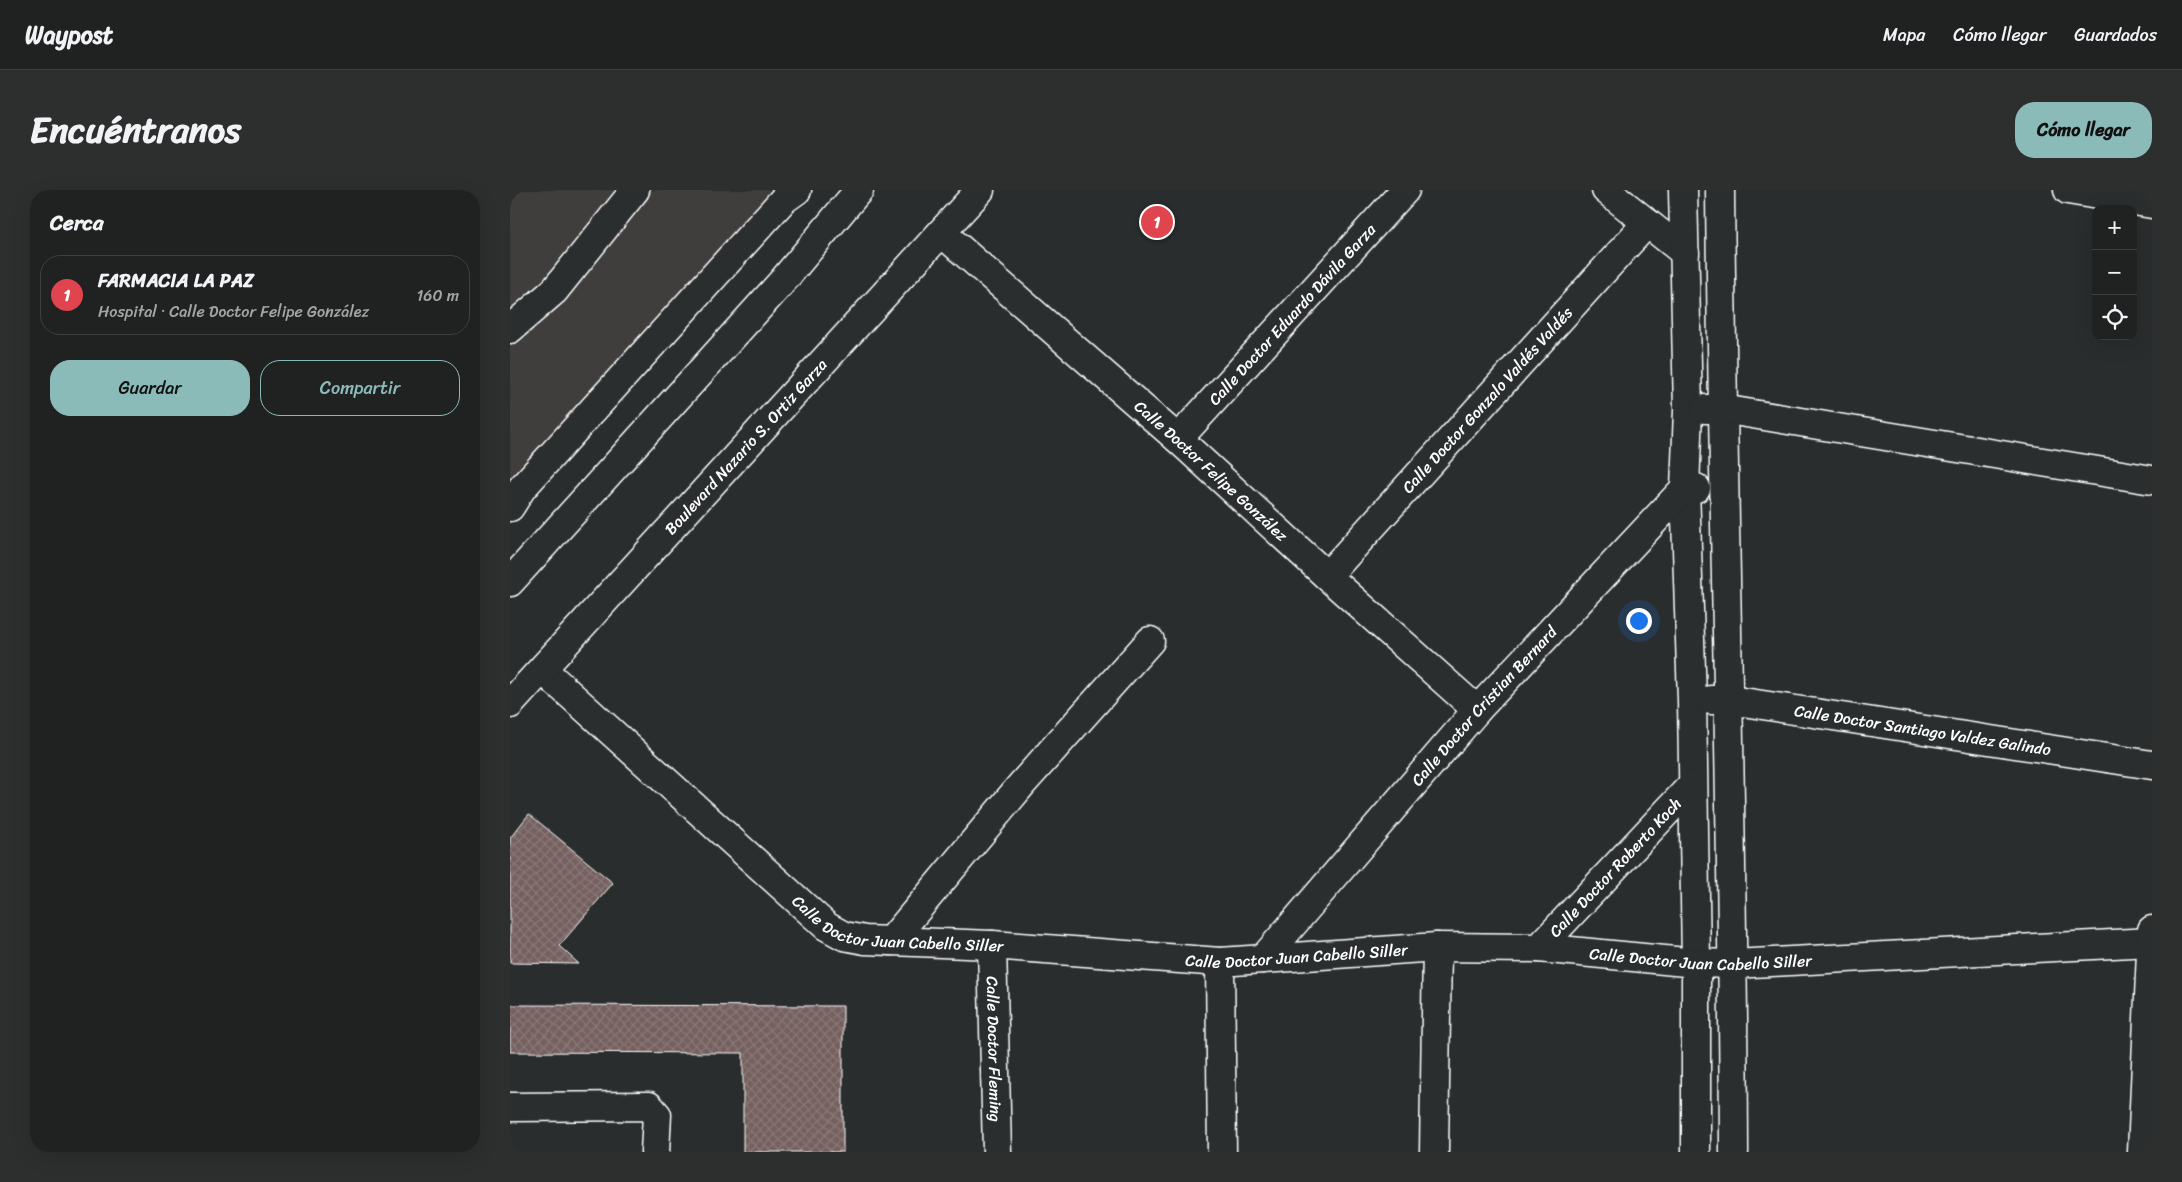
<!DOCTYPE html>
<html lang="es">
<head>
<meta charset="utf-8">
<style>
	:root { --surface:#202222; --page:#2d2f2f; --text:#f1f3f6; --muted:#a2a4a5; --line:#3d3f40; --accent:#8bbbb9 }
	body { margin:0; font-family:Sriracha,sans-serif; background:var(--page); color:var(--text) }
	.controls { position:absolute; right:15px; top:15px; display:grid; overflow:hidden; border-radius:10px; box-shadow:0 5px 20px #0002 }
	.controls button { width:45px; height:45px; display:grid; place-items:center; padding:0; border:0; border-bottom:1px solid var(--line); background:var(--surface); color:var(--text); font:25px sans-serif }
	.you { position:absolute; left:1128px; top:430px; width:18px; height:18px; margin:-12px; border:4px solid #fff; border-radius:50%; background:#1a73e8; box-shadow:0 0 0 8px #1a73e833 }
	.badge { display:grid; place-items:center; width:32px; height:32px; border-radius:50%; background:var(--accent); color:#fff; font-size:16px; font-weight:700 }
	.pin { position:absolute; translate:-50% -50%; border:2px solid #fff; box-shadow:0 1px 5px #0006 }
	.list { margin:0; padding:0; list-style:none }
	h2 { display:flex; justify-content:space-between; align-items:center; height:65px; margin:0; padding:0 20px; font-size:21px }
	h2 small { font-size:16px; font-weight:400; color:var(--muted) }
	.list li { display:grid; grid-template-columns:32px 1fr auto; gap:15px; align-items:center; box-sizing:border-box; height:80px; margin:0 10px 10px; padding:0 10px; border:1px solid var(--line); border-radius:20px }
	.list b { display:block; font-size:19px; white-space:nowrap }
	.list p { margin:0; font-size:16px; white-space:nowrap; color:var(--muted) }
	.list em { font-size:16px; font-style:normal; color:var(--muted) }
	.actions { display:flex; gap:10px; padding:15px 20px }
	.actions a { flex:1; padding:11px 0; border:1px solid var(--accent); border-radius:20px; text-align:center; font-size:18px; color:var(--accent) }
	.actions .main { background:var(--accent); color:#111 }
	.icon { flex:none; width:28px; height:28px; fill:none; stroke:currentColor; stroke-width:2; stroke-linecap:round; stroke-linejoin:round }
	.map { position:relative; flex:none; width:1642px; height:962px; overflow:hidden; border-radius:20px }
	header { display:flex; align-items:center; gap:30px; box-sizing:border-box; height:70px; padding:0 25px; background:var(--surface); border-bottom:1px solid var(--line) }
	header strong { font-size:24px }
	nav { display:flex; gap:28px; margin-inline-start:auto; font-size:18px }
	.intro { display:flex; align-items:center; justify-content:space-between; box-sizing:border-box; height:120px; padding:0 30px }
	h1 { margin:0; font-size:35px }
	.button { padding:12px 22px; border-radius:20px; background:var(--accent); color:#111; font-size:18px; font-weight:700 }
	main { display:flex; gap:30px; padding:0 30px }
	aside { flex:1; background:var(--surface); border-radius:20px; box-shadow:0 5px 20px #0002 }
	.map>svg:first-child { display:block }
</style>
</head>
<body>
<header>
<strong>Waypost</strong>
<nav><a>Mapa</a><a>Cómo llegar</a><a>Guardados</a></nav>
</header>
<div class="intro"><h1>Encuéntranos</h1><a class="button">Cómo llegar</a></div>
<main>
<aside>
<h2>Cerca<small></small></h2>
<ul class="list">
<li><span class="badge" style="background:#e0444e">1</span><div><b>FARMACIA LA PAZ</b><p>Hospital · Calle Doctor Felipe González</p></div><em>160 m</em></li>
</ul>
<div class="actions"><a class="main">Guardar</a><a>Compartir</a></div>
</aside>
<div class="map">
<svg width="1642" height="962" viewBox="0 0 1642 962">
	<defs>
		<pattern id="building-cross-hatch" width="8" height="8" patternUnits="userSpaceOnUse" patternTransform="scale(1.25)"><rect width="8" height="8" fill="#74605f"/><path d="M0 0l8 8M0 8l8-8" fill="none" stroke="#897877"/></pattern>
	</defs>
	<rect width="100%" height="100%" fill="#2a2d2e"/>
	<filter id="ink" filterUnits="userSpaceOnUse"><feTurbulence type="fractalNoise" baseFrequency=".02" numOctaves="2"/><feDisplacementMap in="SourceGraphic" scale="10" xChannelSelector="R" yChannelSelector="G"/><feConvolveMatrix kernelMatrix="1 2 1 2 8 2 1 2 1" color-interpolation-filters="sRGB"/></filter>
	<g filter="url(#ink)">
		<path fill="#403c3d" d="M0,0h263l-263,295z"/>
		<path fill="url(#building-cross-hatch)" stroke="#fff" d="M19,624l84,69 -54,63 20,18 -69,-1v-125z
			M0,815l333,1v146h-100v-99l-233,-1z"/>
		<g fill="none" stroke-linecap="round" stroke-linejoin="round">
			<defs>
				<g id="minor">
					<path d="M1096,0l79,63"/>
					<path d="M1173,0l5,220 -3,78 7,212 4,263v189"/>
					<path d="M1210,0c3,321 13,641 14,962"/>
					<path d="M1558,0l84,14"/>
					<path id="s1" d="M432,43l236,206 149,137 150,134"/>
					<path d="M0,139l44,-38 81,-101"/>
					<path d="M1195,219h17l430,71"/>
					<path id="s2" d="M668,249l227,-249"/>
					<path d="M0,317l12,-19 261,-288 14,-10"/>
					<path id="s3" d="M817,386l319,-352"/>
					<path id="s4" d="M33,480l283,256 18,10 21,4 127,5 228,17 217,-15 102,1 157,15 37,1 418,-22"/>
					<path id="s5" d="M1201,510h19l422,65"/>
					<path d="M381,751l131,-157 128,-143"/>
					<path id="s6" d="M482,755l5,207"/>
					<path id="s7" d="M1029,758l153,-163"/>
					<path id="s8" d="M753,769l214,-249 208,-222h11"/>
					<path d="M710,772l2,190"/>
					<path d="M0,917l139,-1 8,9 -2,37"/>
					<path d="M924,962l3,-205"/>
					<path d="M1632,962l10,-222"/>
				</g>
				<g id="highway">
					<path d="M0,392l271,-299 78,-93"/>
					<path id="s9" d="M0,514l470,-514"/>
				</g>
			</defs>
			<use href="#minor" stroke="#fff" stroke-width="31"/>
			<use href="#highway" stroke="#fff" stroke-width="31"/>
			<use href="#minor" stroke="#2a2d2e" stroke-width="28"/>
			<use href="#highway" stroke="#2a2d2e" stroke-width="28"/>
		</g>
	</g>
	<g text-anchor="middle" stroke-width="4.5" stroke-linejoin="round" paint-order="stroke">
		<g font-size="16" fill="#fff" stroke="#2a2d2e">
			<text dy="6" stroke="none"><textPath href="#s2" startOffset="169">Calle Doctor Eduardo Dávila Garza</textPath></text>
			<text dy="6" stroke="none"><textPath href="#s3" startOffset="238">Calle Doctor Gonzalo Valdés Valdés</textPath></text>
			<text dy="6" stroke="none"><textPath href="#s9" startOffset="349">Boulevard Nazario S. Ortiz Garza</textPath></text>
			<text dy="6" stroke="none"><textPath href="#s1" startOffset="359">Calle Doctor Felipe González</textPath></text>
			<text dy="6" stroke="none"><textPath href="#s8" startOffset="336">Calle Doctor Cristian Bernard</textPath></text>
			<text dy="6" stroke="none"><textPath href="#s5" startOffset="214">Calle Doctor Santiago Valdez Galindo</textPath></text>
			<text dy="6" stroke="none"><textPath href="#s7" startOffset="111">Calle Doctor Roberto Koch</textPath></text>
			<text dy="6" stroke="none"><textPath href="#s4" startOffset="451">Calle Doctor Juan Cabello Siller</textPath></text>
			<text dy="6" stroke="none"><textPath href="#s4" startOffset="856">Calle Doctor Juan Cabello Siller</textPath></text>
			<text dy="6" stroke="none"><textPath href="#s4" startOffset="1261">Calle Doctor Juan Cabello Siller</textPath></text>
			<text dy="6" stroke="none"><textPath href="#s6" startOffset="104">Calle Doctor Fleming</textPath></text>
		</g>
	</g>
</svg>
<div class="controls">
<button>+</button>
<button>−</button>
<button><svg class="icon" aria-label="locate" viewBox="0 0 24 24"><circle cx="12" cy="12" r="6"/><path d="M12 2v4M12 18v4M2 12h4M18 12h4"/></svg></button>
</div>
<div class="you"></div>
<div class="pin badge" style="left:647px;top:32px;background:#e0444e">1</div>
</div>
</main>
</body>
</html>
